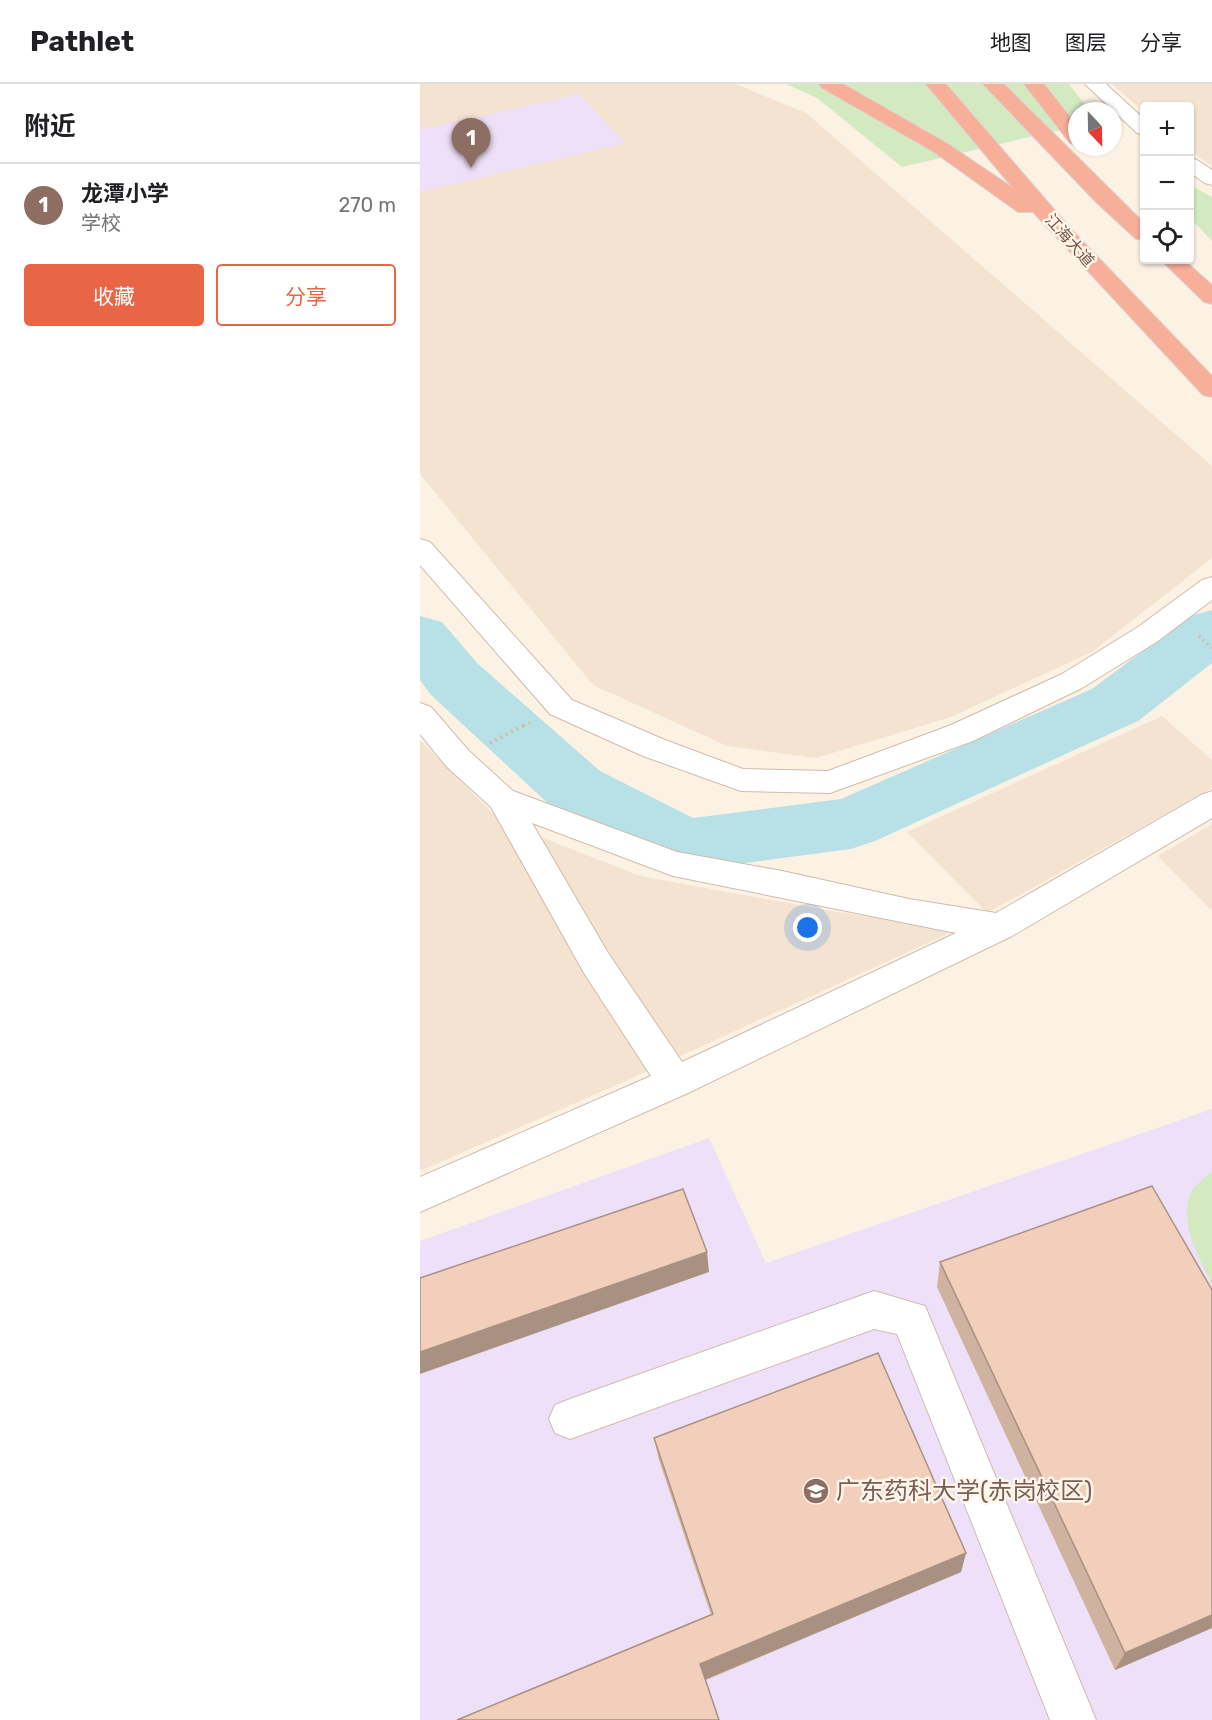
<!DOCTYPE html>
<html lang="zh">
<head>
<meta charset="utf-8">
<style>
	:root { --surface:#fff; --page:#f2f2f2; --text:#202124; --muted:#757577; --line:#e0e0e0; --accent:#e86646 }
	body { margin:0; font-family:Rubik,"Noto Sans SC",sans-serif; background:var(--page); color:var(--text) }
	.controls { position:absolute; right:18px; top:18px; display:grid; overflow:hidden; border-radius:6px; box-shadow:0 2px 4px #0004 }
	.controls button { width:54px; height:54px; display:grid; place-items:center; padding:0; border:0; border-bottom:2px solid var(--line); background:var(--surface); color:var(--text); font:30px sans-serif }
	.compass { position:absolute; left:648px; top:18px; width:54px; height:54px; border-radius:50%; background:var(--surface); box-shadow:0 2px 4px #0004; rotate:158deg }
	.you { position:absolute; left:388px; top:844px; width:21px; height:21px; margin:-15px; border:4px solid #fff; border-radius:50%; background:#1a73e8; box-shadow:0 0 0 9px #1a73e833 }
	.badge { display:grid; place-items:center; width:39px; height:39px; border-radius:50%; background:var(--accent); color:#fff; font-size:20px; font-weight:700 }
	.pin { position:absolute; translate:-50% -50px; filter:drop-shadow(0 2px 3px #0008) }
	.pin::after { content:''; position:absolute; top:32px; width:21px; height:18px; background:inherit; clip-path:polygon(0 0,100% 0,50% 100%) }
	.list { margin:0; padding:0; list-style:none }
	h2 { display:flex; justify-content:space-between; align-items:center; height:78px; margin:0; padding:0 24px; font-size:26px }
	h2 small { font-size:20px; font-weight:400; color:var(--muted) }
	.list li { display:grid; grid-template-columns:39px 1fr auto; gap:18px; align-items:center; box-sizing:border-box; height:84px; padding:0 24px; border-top:2px solid var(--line) }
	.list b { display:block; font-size:22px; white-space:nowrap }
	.list p { margin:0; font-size:20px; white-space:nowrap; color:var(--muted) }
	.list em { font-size:20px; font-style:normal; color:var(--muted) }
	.actions { display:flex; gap:12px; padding:18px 24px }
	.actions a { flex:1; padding:14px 0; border:2px solid var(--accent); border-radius:6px; text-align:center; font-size:21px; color:var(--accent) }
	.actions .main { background:var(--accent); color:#fff }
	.icon { flex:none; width:33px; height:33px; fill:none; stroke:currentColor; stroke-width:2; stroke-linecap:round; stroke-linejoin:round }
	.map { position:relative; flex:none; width:792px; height:1636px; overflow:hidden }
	header { display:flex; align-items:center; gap:36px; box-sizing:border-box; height:84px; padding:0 30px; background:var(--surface); border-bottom:2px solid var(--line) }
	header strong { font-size:28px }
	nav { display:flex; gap:33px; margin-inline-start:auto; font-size:21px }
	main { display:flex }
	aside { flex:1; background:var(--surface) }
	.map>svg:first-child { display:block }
</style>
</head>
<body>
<header>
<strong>Pathlet</strong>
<nav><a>地图</a><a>图层</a><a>分享</a></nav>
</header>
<main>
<aside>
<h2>附近<small></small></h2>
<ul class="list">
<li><span class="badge" style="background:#8d6e63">1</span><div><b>龙潭小学</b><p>学校</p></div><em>270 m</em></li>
</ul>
<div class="actions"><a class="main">收藏</a><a>分享</a></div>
</aside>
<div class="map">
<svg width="792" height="1636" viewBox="0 0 792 1636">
	<rect width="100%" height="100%" fill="#fcf2e3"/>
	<path fill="#f4e3d1" d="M0,0h315l71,29 406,353v92l-120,94 -141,65 -135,41 -89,-12 -134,-61 -173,-211z
		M692,0h100v82l-22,-15v-45h-46v6z
		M742,632l50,44v28l-225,125 -80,-81z
		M0,656l80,81 140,55 197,36 119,18 -328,150 -208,91z
		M792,740v87l-54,-55z"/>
	<path fill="#efe0f9" d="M159,10l46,49 -205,49v-62z
		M792,1025v611h-792v-479l289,-103 57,125z"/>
	<path fill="#d3eac1" d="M366,0h283l21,27h-13v15l-175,41 -85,-69z
		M770,101l22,12v44l-22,-23z
		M792,1087v113c-13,-25 -33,-61 -22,-89 3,-9 15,-17 22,-24z"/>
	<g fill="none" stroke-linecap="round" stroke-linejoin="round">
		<path fill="#b7e1e6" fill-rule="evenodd" d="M792,526v53l-74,58 -263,120 -24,8 -165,22 -25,-7 -109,-57 -121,-112 -11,-15v-64l22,6 35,41 123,108 93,47 148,-19 251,-110 98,-73z"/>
		<defs>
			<path id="minor" d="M665,0h21l38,35v16l-7,-2z
				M770,74l7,2 15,10v15l-7,-2 -15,-10z
				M0,455l10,3 142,158 93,40 78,29 85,2 123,-46 111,-51 76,-47 64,-47 10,-3v23l-54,41 -76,47 -109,53 -143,52 -89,-2 -98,-35 -93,-42 -130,-149z
				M0,619l11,4 38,44 44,40 164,61 105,19 127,28 87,14 205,-118 11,-4v27l-200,118 -324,157 -268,119v-35l231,-101 -67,-103 -93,-166 -44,-40 -27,-33zM112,739l141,53 283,57 -274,129 -74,-109z
				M454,1207l51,15 171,414h-46l-153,-386 -23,-5 -304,110 -15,-6 -6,-14 6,-14 15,-6z"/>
			<path id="highway" d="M399,0h24l105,60 65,44 -87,-104h20l124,144 142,148v21l-9,-2 -170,-183h-15l-84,-60 -112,-64z
				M563,0h21l140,139v17l-8,-1 -40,-37z
				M604,0h20l33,42v19l-7,-2z
				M741,176h23l28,25v19l-8,-2z"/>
		</defs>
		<use href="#minor" stroke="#d0bbac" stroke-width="2"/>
		<use href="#highway" stroke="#dbd3d0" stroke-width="2"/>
		<path stroke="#d7b29d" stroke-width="3" stroke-dasharray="1.5 4" stroke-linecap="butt" d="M779,552l13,12
			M104,642l7,-4"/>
		<path stroke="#d7b29d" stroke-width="4" stroke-dasharray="1.5 4.5" stroke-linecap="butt" d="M70,659l36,-19"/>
		<use href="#minor" fill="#fff" fill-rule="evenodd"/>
		<use href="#highway" fill="#f8af99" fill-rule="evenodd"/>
	</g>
	<path fill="#d0b2a0" d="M520,1178l272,366 -97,42 -178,-383z
		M234,1354l312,115 -5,19 -255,108 -249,40 254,-105 -52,-155z"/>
	<path fill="#a99182" d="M287,1168l2,20 -289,102v-22z
		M546,1469l-5,19 -257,108 -4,-16z
		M792,1531v13l-97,42 10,-17z"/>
	<path fill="#f2cfba" stroke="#a99182" stroke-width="1.5" d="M732,1102l60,104v325l-87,38 -185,-391z
		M263,1105l24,63 -287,100v-74z
		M458,1269l88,200 -266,111 19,56h-262l256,-106 -59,-176z"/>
	<defs>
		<symbol id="university-disc" viewBox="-11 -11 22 22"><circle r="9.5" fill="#8d6e63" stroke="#fff6e9"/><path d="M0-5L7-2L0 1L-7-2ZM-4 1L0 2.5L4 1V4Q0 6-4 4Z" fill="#fff"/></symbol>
	</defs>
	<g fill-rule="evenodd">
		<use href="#university-disc" x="381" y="1392" width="30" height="30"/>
	</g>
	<g text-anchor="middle" stroke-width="5" stroke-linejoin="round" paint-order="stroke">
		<g font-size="16" fill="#755749" stroke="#fff6e9">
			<text transform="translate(650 156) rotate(48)" y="6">江海大道</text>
		</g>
		<g font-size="24" fill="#785e54" stroke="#fff6e9" text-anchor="start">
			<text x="416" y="1415">广东药科大学(赤岗校区)</text>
		</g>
	</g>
</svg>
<div class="controls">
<button>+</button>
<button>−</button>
<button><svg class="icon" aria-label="locate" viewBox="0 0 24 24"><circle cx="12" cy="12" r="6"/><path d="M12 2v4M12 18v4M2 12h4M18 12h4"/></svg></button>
</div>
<svg class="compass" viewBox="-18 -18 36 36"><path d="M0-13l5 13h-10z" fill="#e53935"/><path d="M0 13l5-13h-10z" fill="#757577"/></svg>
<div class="you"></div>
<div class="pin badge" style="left:51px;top:84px;background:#8d6e63">1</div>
</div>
</main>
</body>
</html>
